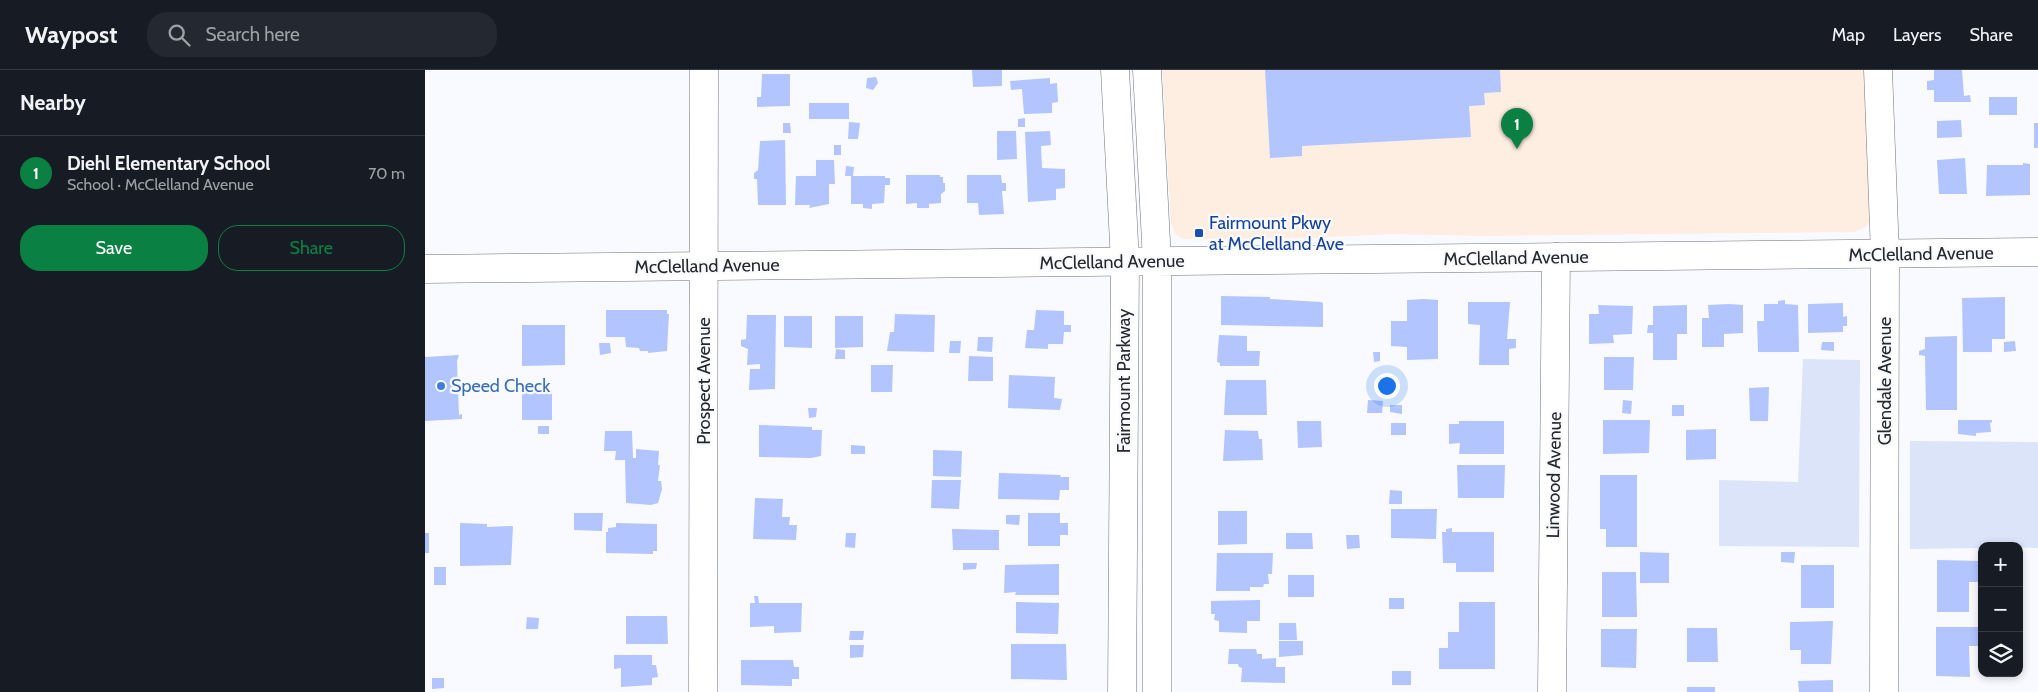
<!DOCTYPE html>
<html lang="en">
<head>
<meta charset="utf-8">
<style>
	:root { --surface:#171b24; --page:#242831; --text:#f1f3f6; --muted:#9ea1a6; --line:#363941; --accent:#0b8043 }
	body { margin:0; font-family:Cabin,sans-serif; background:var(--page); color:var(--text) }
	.controls { position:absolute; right:15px; bottom:15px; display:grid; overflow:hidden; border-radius:10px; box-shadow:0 2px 8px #0003 }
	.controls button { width:45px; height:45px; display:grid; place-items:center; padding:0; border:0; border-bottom:1px solid var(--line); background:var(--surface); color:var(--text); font:25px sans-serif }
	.you { position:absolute; left:961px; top:315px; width:18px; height:18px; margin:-12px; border:4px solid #fff; border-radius:50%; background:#1a73e8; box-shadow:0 0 0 8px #1a73e833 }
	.badge { display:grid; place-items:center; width:32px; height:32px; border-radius:50%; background:var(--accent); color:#fff; font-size:16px; font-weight:700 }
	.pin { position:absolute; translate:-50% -41px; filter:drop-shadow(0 1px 2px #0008) }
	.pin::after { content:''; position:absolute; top:26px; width:18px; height:15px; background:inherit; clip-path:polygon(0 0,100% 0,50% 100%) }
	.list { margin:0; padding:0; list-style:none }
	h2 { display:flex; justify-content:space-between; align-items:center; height:65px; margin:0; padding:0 20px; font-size:21px }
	h2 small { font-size:16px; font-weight:400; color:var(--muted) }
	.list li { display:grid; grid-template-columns:32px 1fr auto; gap:15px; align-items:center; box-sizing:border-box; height:75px; padding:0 20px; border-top:1px solid var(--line) }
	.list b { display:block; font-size:19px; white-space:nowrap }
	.list p { margin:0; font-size:16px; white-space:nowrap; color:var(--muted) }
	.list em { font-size:16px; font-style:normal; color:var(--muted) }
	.actions { display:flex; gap:10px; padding:15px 20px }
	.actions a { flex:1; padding:11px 0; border:1px solid var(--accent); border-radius:20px; text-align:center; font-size:18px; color:var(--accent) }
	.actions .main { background:var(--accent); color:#fff }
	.icon { flex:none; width:28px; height:28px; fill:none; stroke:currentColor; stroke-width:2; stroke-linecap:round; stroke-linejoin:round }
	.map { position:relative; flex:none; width:1613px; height:622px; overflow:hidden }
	header { display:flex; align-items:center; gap:30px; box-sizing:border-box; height:70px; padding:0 25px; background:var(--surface); border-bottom:1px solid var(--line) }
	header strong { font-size:24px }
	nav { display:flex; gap:28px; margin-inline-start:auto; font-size:18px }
	.search { width:350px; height:45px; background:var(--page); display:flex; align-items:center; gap:12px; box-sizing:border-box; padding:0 18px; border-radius:20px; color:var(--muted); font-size:19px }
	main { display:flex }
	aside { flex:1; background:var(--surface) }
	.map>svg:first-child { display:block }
</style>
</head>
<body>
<header>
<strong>Waypost</strong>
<div class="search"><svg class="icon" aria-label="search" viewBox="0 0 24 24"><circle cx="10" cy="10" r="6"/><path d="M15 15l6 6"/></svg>Search here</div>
<nav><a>Map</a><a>Layers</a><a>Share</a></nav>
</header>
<main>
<aside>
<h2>Nearby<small></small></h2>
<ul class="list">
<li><span class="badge">1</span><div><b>Diehl Elementary School</b><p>School · McClelland Avenue</p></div><em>70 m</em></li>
</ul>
<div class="actions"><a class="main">Save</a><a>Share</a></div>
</aside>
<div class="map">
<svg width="1613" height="622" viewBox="0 0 1613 622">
	<rect width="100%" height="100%" fill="#f9faff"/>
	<path fill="#feede1" d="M737,0h702l7,148 -5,9 -12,5 -373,4 -92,-2 -74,4 -131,1 -8,-4 -5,-11z"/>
	<path fill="#dce4fa" d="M1378,289l57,1 -1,187 -140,-1v-66l79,2z
		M1485,371l128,1v106l-56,-2v2l-72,1z"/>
	<path fill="#b2c5ff" d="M547,0h30v16l-29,1z
		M840,0h235l1,22 -17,1 1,12 -16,1 2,31 -169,9v10l-32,2z
		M1509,0h28l2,26 6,-1 1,7h-37v-12h-7v-9l7,-1z
		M337,4h28v32l-33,1v-10h4z
		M451,7l2,6 -5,7 -7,-2 1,-10z
		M625,8v6l7,-1 1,19 -6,1v10l-28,1 -2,-25 -11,1 -1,-9z
		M1564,27h28v18h-28z
		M384,33h40v16h-40z
		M600,48v9h-7v-8z
		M1536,50l1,17 -25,1v-17z
		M424,52l11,1 -2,16h-10z
		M358,53h7l1,10h-8z
		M1609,53h4v25h-4z
		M572,61h19l1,28 -20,1z
		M625,61l1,14 -10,1 1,22 23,1v19l-9,1v11l-28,2 -3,-70z
		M360,70l1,65h-28l-1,-26h-3v-6l4,-3 2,-29z
		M409,75h7v10h-7z
		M1540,88l2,36h-28l-2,-34z
		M391,90h18l1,24h-6v20l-20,4 1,-3h-15l1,-29h20z
		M1598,93l7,1v31l-44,1 1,-31h36z
		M421,96l8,1 -1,9h-8z
		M481,105h34v2h3v6h2v8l-4,3v9l-12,1v4h-12v-5l-11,1z
		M542,105h34l1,8h4v8h-4l2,23 -25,1 -1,-12h-11z
		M426,106h34v2h5v7h-5l-1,18 -12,1v5l-9,-1v-4h-12z
		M796,226l49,1v2l51,3 2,1v24l-102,-2z
		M1580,227v42h-13v13h-29l-1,-54z
		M999,229l14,1v59l-31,1v-13l-16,-1v-25h16v-21z
		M1360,230v4l13,1 1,47h-41l-1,-31h7v-17h14v-3z
		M1043,232h42l-3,37h9v9l-7,1v16h-30l1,-40 -12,-1z
		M1418,233v14l4,-1v10h-4v6l-35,1v-29z
		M1304,234l14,1v28l-19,1v13h-22v-29h7l-1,-13z
		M1173,235l35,1 -1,28 -19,1 1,8 -25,1v-30h10z
		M1262,235v29h-10v26h-24v-27h-6l1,-8h5v-19z
		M181,240h61v4h2l-2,37 -19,2v-2h-8l-1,-3 -13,-1 -1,-10h-19z
		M611,240l28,1v14h7v7h-7l-1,12h-15v5l-23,-1 2,-18h7z
		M470,244l40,1 -1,37 -47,-1 3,-19h4z
		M322,245h29l-1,74 -26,1 1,-21h10v-5l-13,1 1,-16 -7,-3v-6l5,-1z
		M359,246h28v32l-28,-1z
		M410,246h28v31l-28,1z
		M97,255h43v40l-43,1z
		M794,265l28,1v15h13l-1,15h-39v-3l-3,-1z
		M1532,266v74h-31l-1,-54 -6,-1v-4l6,-2v-12z
		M553,267h15l-1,15 -15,-1z
		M525,271h11l-1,12h-11z
		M1590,271l1,10 -12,1v-10z
		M1397,272h12v9l-13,-1z
		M174,273h11l1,10 -11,2z
		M411,279l9,1v9h-10z
		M948,282h7v9l-6,1z
		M34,285l-2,6 2,54 3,-1v5l-37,2v-64z
		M544,286l24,1v24h-25z
		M1179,287h30l-1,33h-29z
		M446,295h22l-1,27h-21z
		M584,305l46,2 -1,21 8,1 -2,11 -52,-2z
		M801,310h40l1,35h-43z
		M1344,317l-1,34h-18l-1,-33z
		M97,320h30v30h-30z
		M943,330l15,1 -1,12h-15z
		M1198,330l9,1 -1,13 -9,-1z
		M965,335h12v9l-12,-2z
		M1247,335h12v11h-12z
		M383,338h9l-1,9 -7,1z
		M1178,350h47l-1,33 -46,1z
		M1533,350h34v3l-2,-1 1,10 -15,1v3l-18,-2z
		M872,351h24l1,26 -24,1z
		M1034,351h45v33h-45l1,-11 -11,1v-20h10z
		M966,353h15v12h-15z
		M334,355l53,2v3h10l-1,26 -10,2 -52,-1z
		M113,356h11v8h-11z
		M1291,359v30l-30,1v-30z
		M800,360l33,1 1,8h3l1,21 -40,1z
		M180,361h27l1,27h3v-9l23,2 -1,14h2l-2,16h3l1,8 -4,14 -7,2 -25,-2 -1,-43h-10l1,-9h-12z
		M426,375l14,1v8h-14z
		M508,380l29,1 -1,26 -28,-1z
		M1032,395h48l-1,33h-46z
		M574,403l62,2 -1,2h9v13h-9l-1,10 -61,-1z
		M1175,405h37v72h-31v-18h-6z
		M507,410h29l-2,29 -28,-1z
		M965,420l12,1v13h-13z
		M330,428l28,1 -1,18h8l-1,8h8l-1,15 -43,-1z
		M966,439h46l-1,30 -45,-1z
		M793,441h29v33l-29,1z
		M149,443h29l-1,18 -28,-1z
		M603,443h32v10h8v12h-8v11h-32z
		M581,445h14l-1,10 -13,-1z
		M35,453l27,1v3l26,-1 -2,39 -51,1z
		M191,453l41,1v27h-4v3l-47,-1v-21h2v-4l8,-1z
		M1027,458v4h42v40h-38v-9h-13l-1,-31h4v-3z
		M527,459l47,1v20h-46z
		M0,463h4v20h-4z
		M421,463h10l-1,15 -10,-1z
		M861,463h26l1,16h-27z
		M921,465h13l1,13 -13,1z
		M1215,482l29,1v30h-29z
		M1356,482h14l-1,11 -13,-1z
		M792,483h56l-1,21h-4l1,10h-5l-1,3h-13v4h-34z
		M1512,490l45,1v21h-13v30h-32z
		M538,493h14l-1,6 -13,1z
		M634,494v31h-44l1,-3 -12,1 1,-28z
		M1376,495h33v43h-33z
		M9,497h12v18h-12z
		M1177,502h34l1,45h-35z
		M863,505h26v22h-26z
		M329,526h4l1,7h43l-1,29 -27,1v-7l-24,1v-24h5z
		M964,528h15v11h-15z
		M835,530v21h-13v12l-28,-1v-11l-5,-1 1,-6h-4v-13z
		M591,532l43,1 -1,31 -42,-1z
		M1034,532h36v67h-56v-21h9v-16h11z
		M201,546h41l1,28h-42z
		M102,547l12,1 -1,11h-12z
		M1408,551l-2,43h-30v-14h-11v-28z
		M854,553h17l1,17h-18z
		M1511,557h45v19h-12l1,31 -34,-1z
		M1262,558h30l1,34h-31z
		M1176,559h36l-1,39 -35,-1z
		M425,561h14l-1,9h-14z
		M854,571h24v14l-24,2z
		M586,574h55l1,36 -56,-1z
		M425,575h14l-1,12 -13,1z
		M804,579h27l1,5h5v5l14,-1v9h9v16l-44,-1 1,-14 -3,-1 -1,-3h-10z
		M189,585h38v10h4l2,12 -6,1v7l-31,2v-19l-7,1z
		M316,590h52l1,7h5v12h-7v7l-51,-1z
		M967,601h19v14h-19z
		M7,608h12v10l-12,1z
		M1408,610v12h-34l-1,-11z
		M1262,617h28v5h-28z"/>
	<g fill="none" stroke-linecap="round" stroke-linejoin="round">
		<defs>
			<path id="street" d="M1453,0l7,184 -1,438
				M278,622l1,-622
				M1127,622l4,-435"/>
			<path id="secondary" d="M690,0l10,192 -3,430
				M722,0l10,191v431
				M0,199l1613,-17"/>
		</defs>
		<use href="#street" stroke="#707278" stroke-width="29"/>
		<use href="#secondary" stroke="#707278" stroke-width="29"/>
		<use href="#street" stroke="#fff" stroke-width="28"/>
		<use href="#secondary" stroke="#fff" stroke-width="28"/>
	</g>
	<rect fill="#1a4fb4" stroke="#f9faff" stroke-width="2" x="769" y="158" width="10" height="10" rx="2.5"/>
	<circle fill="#3f7fe0" stroke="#f9faff" stroke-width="2" cx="16" cy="316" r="5"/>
	<g text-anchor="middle" stroke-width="4.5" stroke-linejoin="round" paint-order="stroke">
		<g font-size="18" fill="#164399" stroke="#f9faff" text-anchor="start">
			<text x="784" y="159">Fairmount Pkwy<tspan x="784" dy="21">at McClelland Ave</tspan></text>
		</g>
		<g font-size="18" fill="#27282a" stroke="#f9faff">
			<text transform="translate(1496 184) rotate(-1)" y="6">McClelland Avenue</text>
			<text transform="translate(1091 188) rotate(-1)" y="6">McClelland Avenue</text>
			<text transform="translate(687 192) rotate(-1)" y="6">McClelland Avenue</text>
			<text transform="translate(282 196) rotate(-1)" y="6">McClelland Avenue</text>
			<text transform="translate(279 311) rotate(-90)" y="6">Prospect Avenue</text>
			<text transform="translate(699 311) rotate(-90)" y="6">Fairmount Parkway</text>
			<text transform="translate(1460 311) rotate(-90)" y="6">Glendale Avenue</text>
			<text transform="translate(1129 405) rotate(-89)" y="6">Linwood Avenue</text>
		</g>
		<g font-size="18" fill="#366cbe" stroke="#f9faff" text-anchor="start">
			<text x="26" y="322">Speed Check</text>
		</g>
	</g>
</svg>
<div class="controls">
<button>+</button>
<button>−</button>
<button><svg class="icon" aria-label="layers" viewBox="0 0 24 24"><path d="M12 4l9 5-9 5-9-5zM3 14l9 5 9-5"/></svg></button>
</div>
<div class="you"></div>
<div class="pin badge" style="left:1092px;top:79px">1</div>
</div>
</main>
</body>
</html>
